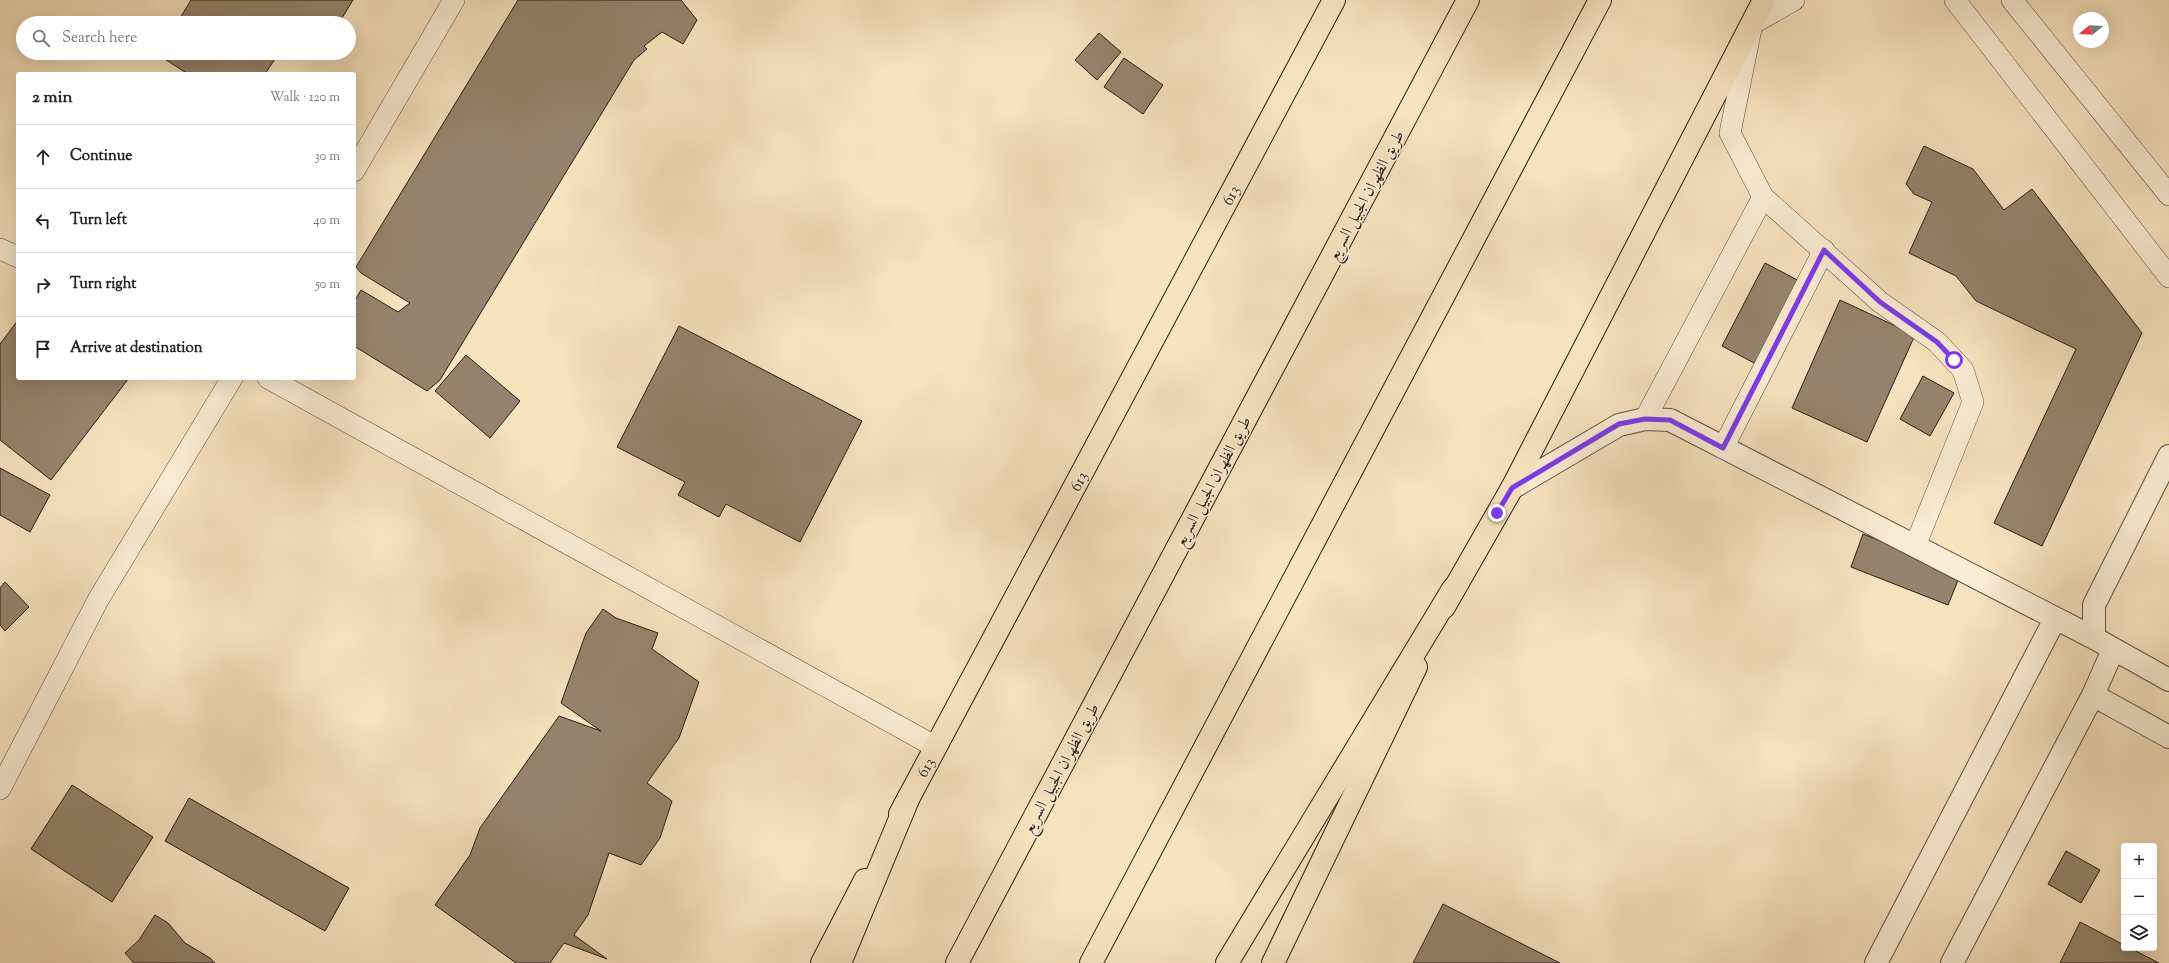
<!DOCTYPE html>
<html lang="en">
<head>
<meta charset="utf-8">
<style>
	:root { --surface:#fff; --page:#f6f6f6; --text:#222; --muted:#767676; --line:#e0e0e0 }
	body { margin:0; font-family:"Sorts Mill Goudy",Amiri,serif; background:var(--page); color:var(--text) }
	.controls { position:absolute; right:12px; bottom:12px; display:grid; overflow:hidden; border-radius:4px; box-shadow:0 4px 16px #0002 }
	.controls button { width:36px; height:36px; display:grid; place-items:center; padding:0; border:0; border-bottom:1px solid var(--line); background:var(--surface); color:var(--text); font:20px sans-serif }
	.compass { position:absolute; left:2073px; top:12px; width:36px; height:36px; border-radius:50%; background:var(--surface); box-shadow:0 4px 16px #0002; rotate:252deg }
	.stop { position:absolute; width:12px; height:12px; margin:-9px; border:3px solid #7c3aed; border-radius:50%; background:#fff }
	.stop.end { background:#7c3aed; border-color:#fff; box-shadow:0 1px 4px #0008 }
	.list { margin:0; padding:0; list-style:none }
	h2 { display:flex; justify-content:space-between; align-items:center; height:52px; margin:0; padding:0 16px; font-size:17px }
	h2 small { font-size:13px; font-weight:400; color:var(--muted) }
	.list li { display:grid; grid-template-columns:26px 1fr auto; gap:12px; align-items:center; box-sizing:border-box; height:64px; padding:0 16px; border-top:1px solid var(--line) }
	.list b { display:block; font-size:15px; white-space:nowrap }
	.list em { font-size:13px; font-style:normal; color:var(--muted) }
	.icon { flex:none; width:22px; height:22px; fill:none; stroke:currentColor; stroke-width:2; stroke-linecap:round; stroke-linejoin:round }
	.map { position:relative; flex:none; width:2169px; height:963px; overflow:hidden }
	.search { position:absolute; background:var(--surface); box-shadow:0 4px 16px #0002; left:16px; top:16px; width:340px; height:44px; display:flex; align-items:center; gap:10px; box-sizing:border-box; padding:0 14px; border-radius:22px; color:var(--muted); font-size:15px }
	.panel { position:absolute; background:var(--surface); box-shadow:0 4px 16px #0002; left:16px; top:72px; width:340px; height:308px; border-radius:4px }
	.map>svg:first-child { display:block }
</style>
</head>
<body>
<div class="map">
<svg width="2169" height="963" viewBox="0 0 2169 963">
	<rect width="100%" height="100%" fill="#f8e3bf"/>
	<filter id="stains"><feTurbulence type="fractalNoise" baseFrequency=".005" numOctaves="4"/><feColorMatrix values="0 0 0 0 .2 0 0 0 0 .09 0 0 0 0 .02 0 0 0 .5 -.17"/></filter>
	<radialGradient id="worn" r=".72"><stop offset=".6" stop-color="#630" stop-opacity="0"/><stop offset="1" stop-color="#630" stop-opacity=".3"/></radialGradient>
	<path fill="#95846d" stroke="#2a1d14" d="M191,0h162l-14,23h-162z
		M518,0h163l16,20 -14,24 -21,-12 -18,14 3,3 -13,11 -194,320 -13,11 -73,-45v-44l7,-12 37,22 12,-9 -49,-30 -5,-6z
		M1099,33l22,19 -24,28 -22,-20z
		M158,53h121l-14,21h-77l-31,-20z
		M1124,58l39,27 -20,29 -39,-27z
		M1924,146l49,23 31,41 28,-21 110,144 -100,213 -48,-23 82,-174 -100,-48 -20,-25 -47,-23 23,-51 -18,-8 -8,-10z
		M1765,263l38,20 -43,83 -38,-20z
		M1840,300l75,35 -48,107 -75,-34z
		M18,320v58h111l-78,102 -51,-40v-96z
		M679,326l183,95 -62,121 -74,-38 -7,13 -41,-22 7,-13 -68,-35z
		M466,355l54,46 -30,37 -55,-47z
		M1923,376l31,17 -24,43 -30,-17z
		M0,468l50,27 -20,37 -30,-17z
		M1863,534l98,39 -13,32 -97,-38z
		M5,582l24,25 -24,24 -5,-6v-37z
		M603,609l13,9 42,15 -6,16 47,33 -20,56 -32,45 25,18 -12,37 -19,27 -32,-12 -21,62 -14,20 33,24 -43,-16 -14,20h-34l-81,-58 35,-50 10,-27 79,-112 42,15 -40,-28 25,-70z
		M72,785l81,52 -41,65 -81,-53z
		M189,798l160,90 -24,43 -160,-90z
		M2066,851l34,19 -19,33 -33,-19z
		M1443,904l117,59h-147z
		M155,915l13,8 17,20 25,15 5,5h-81l-9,-10 14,-13z
		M2080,922l44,23v3h6l29,15h-99z"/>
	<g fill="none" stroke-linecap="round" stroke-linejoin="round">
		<defs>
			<path id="service" d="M1794,0l-42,24 -22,109 33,64 117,105 57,40 26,28 10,32 -58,144
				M1955,0l214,277
				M2012,0l157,195
				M354,171l100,-171
				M0,249l18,8
				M268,378l668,369
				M1645,419l118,-222
				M1723,448l101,-198
				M0,789l98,-189 134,-222"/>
			<path id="minor" d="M1512,488l107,-63 26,-6 25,1 424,218 75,42
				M2094,638v-33l75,-149
				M2093,695l20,-45
				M1876,963l179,-344
				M1952,963l141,-268 76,42"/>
			<path id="primary" d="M1444,607l68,-119 252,-488
				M900,814l434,-814
				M822,963l43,-83
				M1273,963l143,-296"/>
			<path id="motorway" d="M840,963l69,-166
				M957,963l511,-963
				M1091,963l509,-963
				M1227,963l226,-374"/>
		</defs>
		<use href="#service" stroke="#5e4e3f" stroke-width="22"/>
		<use href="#minor" stroke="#5e4e3f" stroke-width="24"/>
		<use href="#primary" stroke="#2a1d14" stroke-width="24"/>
		<use href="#motorway" stroke="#2a1d14" stroke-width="24"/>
		<use href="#service" stroke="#faedd5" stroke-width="21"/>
		<use href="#minor" stroke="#faedd5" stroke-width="22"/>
		<use href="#primary" stroke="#f8e3bf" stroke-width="22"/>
		<use href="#motorway" stroke="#f8e3bf" stroke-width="22"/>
	</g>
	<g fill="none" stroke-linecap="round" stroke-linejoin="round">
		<path stroke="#7c3aed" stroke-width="5" d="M1497,513l15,-25 107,-64 26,-5 25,1 53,28 101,-198 56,52 57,40 17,18"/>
	</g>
	<g text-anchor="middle" stroke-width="3" stroke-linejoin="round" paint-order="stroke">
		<g font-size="16" fill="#2a1d14" stroke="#faedd5">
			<text transform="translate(1230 195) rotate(-62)" y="6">613</text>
			<text transform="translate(1365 195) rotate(-62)" y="6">طريق الظهران الجبيل السريع</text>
			<text transform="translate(1078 481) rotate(-62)" y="6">613</text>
			<text transform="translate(1212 481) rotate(-62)" y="6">طريق الظهران الجبيل السريع</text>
			<text transform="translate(925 767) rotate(-61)" y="6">613</text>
			<text transform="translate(1060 768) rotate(-62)" y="6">طريق الظهران الجبيل السريع</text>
		</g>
	</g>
	<rect width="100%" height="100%" filter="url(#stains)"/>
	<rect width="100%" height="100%" fill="url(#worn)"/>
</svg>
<div class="controls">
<button>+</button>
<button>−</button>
<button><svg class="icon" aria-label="layers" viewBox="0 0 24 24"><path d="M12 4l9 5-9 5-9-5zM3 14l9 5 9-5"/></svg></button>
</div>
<svg class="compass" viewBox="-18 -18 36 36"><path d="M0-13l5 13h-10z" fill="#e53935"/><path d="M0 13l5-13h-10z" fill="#767676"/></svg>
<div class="stop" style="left:1954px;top:360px"></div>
<div class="stop end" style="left:1497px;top:513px"></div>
<div class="search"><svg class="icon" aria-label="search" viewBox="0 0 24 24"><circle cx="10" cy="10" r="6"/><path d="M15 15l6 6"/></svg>Search here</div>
<section class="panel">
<h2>2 min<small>Walk · 120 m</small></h2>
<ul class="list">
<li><svg class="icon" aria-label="ahead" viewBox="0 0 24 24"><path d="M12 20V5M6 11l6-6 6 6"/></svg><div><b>Continue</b></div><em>30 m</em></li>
<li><svg class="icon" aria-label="left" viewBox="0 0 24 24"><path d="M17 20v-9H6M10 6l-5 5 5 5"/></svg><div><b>Turn left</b></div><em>40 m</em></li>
<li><svg class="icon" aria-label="right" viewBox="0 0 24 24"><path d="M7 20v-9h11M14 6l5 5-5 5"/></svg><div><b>Turn right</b></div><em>50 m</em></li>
<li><svg class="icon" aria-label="arrive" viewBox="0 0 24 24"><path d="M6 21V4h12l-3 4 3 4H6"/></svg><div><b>Arrive at destination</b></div></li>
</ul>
</section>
</div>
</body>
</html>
